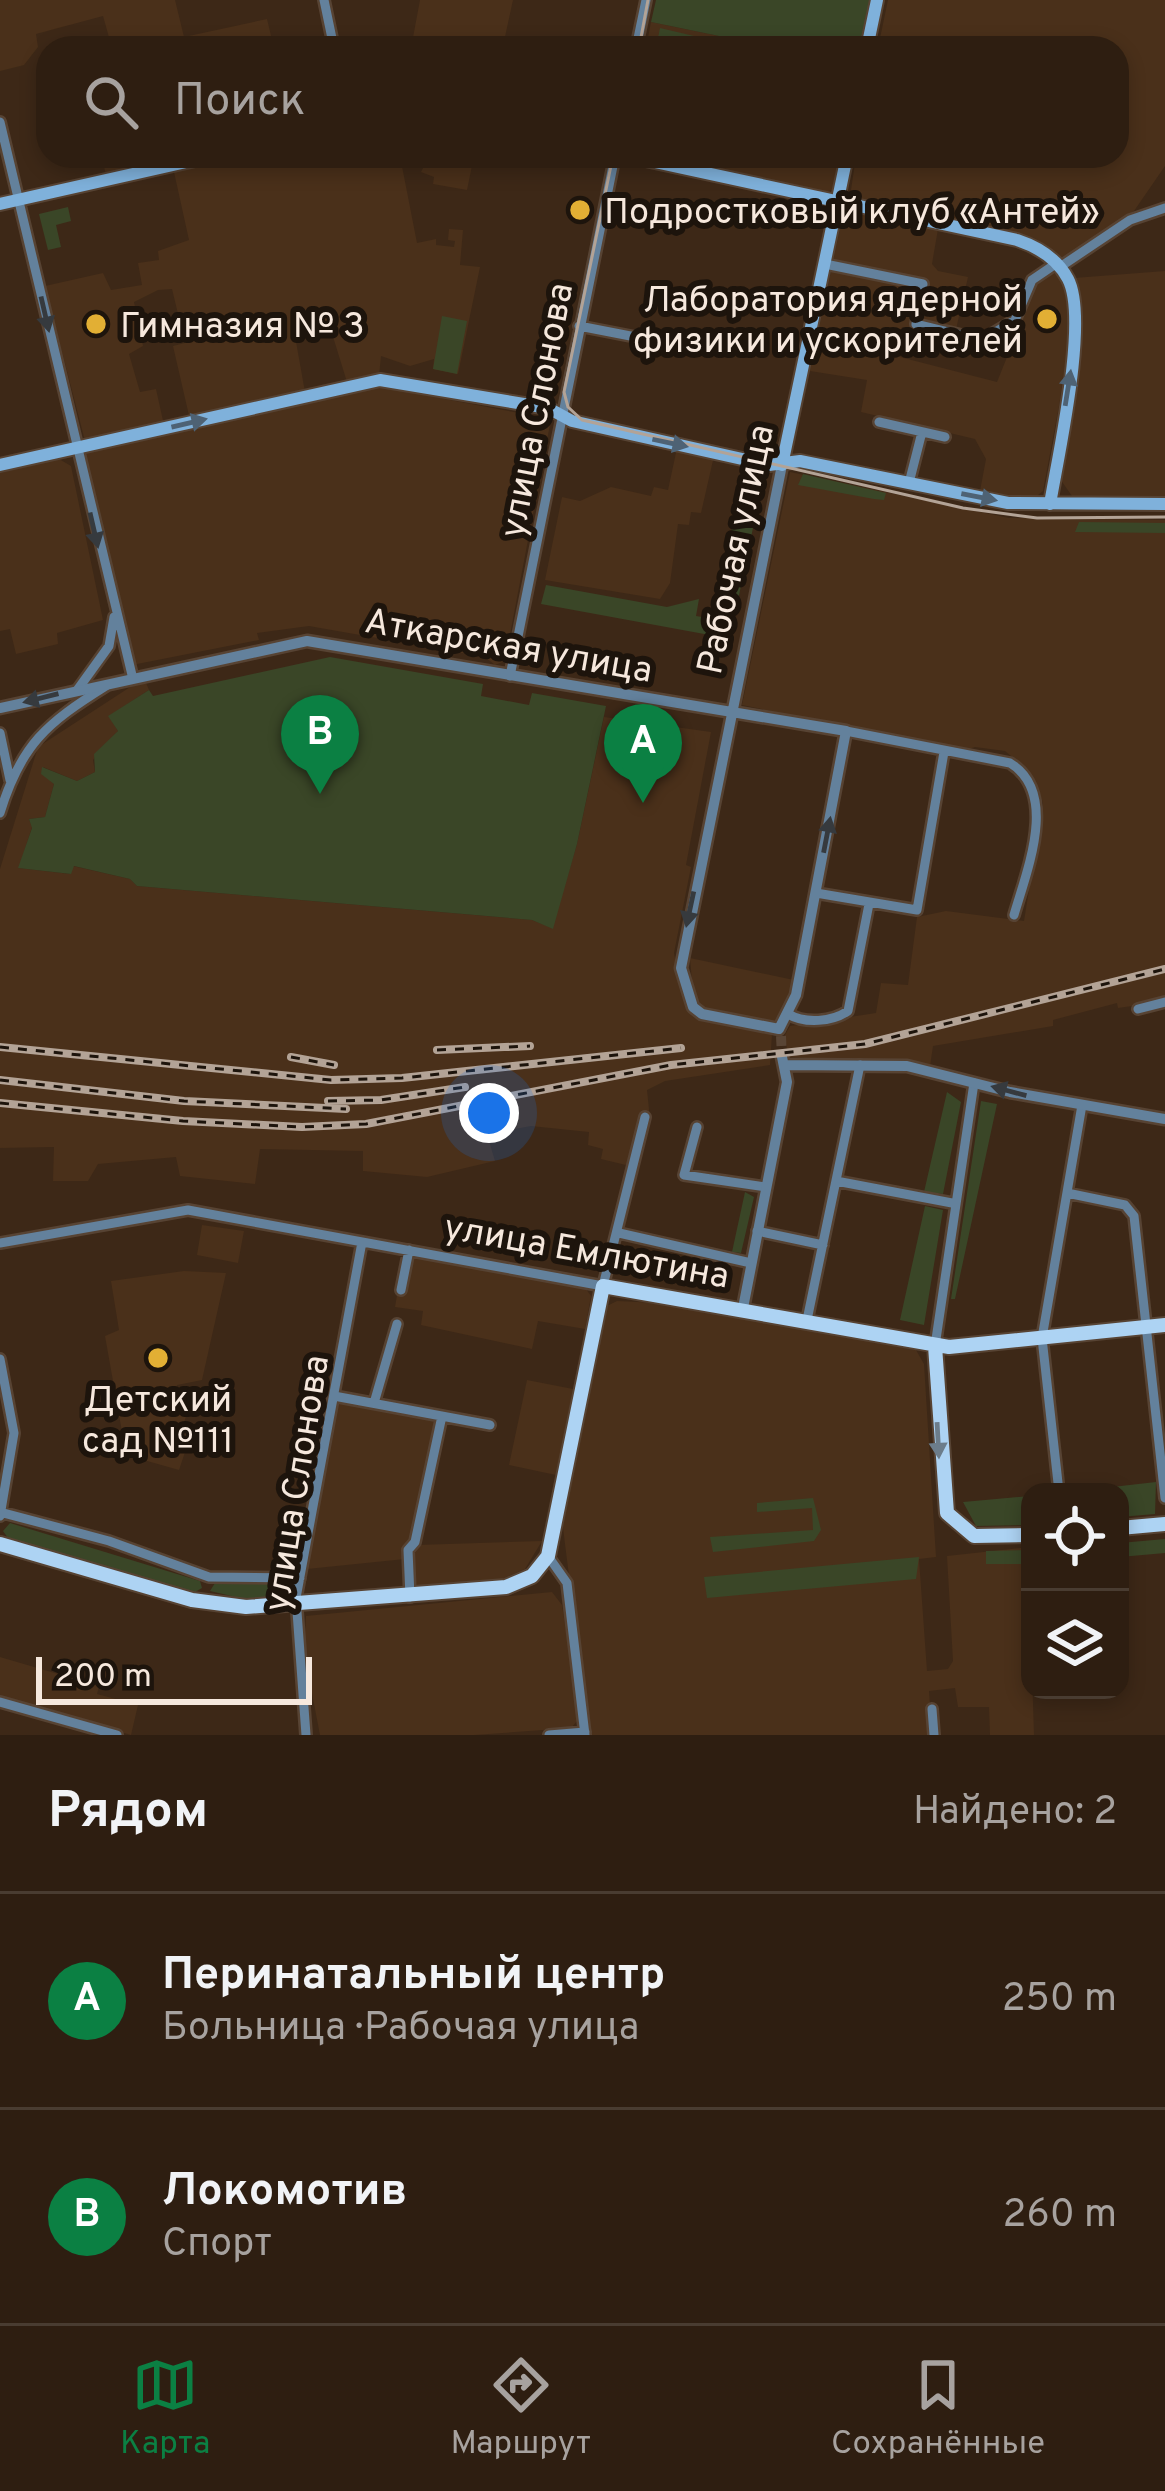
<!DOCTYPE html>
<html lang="ru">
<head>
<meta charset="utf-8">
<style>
	:root { --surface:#2e1e11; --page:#36271a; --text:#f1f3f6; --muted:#a7a29f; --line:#493c31; --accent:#0b8043 }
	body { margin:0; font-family:Overpass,sans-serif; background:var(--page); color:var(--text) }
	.controls { position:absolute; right:36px; bottom:36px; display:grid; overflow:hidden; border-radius:24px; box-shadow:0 6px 18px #0003 }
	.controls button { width:108px; height:108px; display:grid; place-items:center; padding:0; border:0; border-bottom:3px solid var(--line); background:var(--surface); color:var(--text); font:60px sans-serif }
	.scale { position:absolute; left:36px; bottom:30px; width:276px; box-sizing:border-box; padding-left:12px; border:6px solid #f6e8dd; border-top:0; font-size:33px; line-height:42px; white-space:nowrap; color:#f6e8dd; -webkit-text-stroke:9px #1d140c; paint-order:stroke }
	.you { position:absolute; left:489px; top:1113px; width:42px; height:42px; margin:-30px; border:9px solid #fff; border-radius:50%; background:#1a73e8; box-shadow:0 0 0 18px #1a73e833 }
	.badge { display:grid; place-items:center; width:78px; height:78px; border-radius:50%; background:var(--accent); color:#fff; font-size:39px; font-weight:700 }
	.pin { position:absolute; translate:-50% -99px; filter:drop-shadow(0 3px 6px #0008) }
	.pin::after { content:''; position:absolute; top:63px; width:42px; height:36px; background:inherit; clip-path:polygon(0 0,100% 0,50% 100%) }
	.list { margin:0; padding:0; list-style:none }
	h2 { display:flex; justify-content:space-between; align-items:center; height:156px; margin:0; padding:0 48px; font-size:51px }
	h2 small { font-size:39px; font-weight:400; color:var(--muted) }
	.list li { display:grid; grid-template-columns:78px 1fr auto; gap:36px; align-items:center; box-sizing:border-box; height:216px; padding:0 48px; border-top:3px solid var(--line) }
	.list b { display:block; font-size:45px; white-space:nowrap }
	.list p { margin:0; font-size:39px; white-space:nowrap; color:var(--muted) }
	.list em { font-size:39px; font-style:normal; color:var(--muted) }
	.icon { flex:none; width:66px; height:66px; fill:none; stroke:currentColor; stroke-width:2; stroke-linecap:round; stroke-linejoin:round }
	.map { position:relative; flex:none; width:1165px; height:1735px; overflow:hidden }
	.search { position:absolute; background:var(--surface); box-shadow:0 6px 18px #0003; left:36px; right:36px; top:36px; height:132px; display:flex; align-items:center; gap:30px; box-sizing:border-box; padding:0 42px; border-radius:36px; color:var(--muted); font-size:45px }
	.sheet { height:588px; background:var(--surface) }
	nav { display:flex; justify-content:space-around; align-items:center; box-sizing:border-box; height:168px; border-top:3px solid var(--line); background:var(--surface); font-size:33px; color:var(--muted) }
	nav a { display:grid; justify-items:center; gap:6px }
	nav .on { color:var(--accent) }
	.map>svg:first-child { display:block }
</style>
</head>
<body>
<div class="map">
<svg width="1165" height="1735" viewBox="0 0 1165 1735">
	<rect width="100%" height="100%" fill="#3d2817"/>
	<path fill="#4a301a" d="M0,0h175l9,37 83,-18 7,29h-162l-9,-32 -67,18 2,13 -14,18 -24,6z
		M420,0h93l-10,46 4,2h-96z
		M888,0h277v166l-31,45 -70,50 -34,-24 -180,-40 6,-41h261v-108h-239z
		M651,22l127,26h-132z
		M102,156h86l-82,20z
		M242,156h158l17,87 19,-4v6l18,2 1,-6 -7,-1 1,-11 14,1 -3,35 20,2 -22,107 -25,-5 1,-10 -24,7 -29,-10 -2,20 -32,6 -17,-55 -35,9 10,56 -115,28 -17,-74 12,-3 -13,-54 -14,1 -24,12 9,44 -14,8 11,38 16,-3 8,36 -79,16 -40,-155 58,-13 8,17 31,-5 -4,-22 21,-3 -1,-9 31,-11 -15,-68z
		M429,156h45l-7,34 -34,-6 1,-7 -13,-5z
		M652,156h187l-7,34 -13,4z
		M849,212l89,17 -6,35 6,7 30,6 -14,61 -52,-11 -6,29 101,26 41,-102 16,-13 12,16 3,54 -10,69 -16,85 -10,8 -53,-8 6,-32 -11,-20 -114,-27 6,-32 -57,-9 32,-152z
		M1165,271v228l-93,-3 -12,-17 19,-177 -5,-24z
		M381,387l170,32 -46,242 -10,4 -10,-8 -176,-31 -52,7 2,7 -127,25 -49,-204 5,-10z
		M677,448l37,8 -13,57 -10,-1 -2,13 -11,-1 -8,59 -10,16 -115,-19 17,-83 18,4 31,-14 40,9 3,-9 14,3z
		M59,459l12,7 32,154 -46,13 1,11 -42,10 -6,-25 -10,2v-158z
		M790,472l219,46 156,2v478l-5,4 -42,6 -1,-5 -64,17v6l-120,20 -3,20 -142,-9 -3,-22 5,-9 86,-13 5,-30 27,2 9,-68 29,-6 78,10 19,-118 -15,-33 -23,-19 -30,-4 -12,4 -221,-46z
		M144,678l5,12 -40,26 9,15 -25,29 2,12 -18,9 -34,-14 11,17 -9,33 -16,2 3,8 -13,41 51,6 3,-8 57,13 7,7 395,34 20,8 25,-84 27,-127 107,15 -25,133 5,2 -17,86 4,22 16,42 78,17 -2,31 -105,16 -18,9 3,29h-9l-11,47 -29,-7 2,-10 -15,-4 1,-13 -58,-6 -44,8 8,27 -68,16 -64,-6v-20l-103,-2 -5,35 -75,-8 -4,-19 -78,7 -10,17h-35l1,-34 -54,1v-279l38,-122z
		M690,958l104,22 -14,39 -11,4 -67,-15 -9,-15z
		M202,1225l42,6 -6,32 -41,-8z
		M404,1254l179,31 8,11 -6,33 -47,-8 -6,28 -111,-24 2,-14 -28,-4z
		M184,1271l42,2 -24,107 -25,5 -4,20 14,8 -7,23 9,4 -10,30 -46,-13 -1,-13 -8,-1 -19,-107 14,-6 -8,-49z
		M617,1301l63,3 236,46 8,14 12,193 -17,2 8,112 21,-2 5,-8 -6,-105 83,-9v47l-9,1 2,14h7l4,126h-44l-1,-28h-31l-3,-19 -26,3 3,44h-343l-28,-223 44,-205z
		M527,1380l46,9 -17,86 -47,-10z
		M339,1395l99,18 -21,132 125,-4 -17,28 -25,11 -84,9 -11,-30 -98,10z
		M552,1592l10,13 13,85 3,30 -7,8 -97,7h-154l-16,-83 2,-36z
		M0,1657l99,29 -2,8 41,11 -7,30 -131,-38z"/>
	<path fill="#3a4627" d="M656,0h214l-10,48h-82l-127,-26z
		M660,28l81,19 -85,1z
		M68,207l3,14 -15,4 5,22 -13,3 -9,-36z
		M442,316l25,5 -10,53 -24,-5z
		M745,463l20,7 -34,164 -5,4 -185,-34 5,-19 121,22 32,-8 -3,17 18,3z
		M803,474l83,19 -2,7 -10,-1 -76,-14z
		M1079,522l86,1v10l-90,-1z
		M598,653l54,10 -4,22 -55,-11z
		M330,657l153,27 -2,12 48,9 3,-12 74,13 -29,138 -24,85 -21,-9 -395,-34 -7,-7 -56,-13 -3,8 -53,-6 14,-40 -3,-9 16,-2 9,-33 -13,-10 1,-7 35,14 18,-9 -1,-18 24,-23 -10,-15 41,-26 4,6z
		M947,1092l14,10 -18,92 -19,-2z
		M981,1101l16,3 -42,195h-4z
		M745,1192l9,5 -13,56 -9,-1z
		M925,1206l18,4 -19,115 -24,-5z
		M1156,1482l-1,32 -35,3v-25h-52z
		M1030,1496v29l-54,1 -13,-24z
		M813,1498l8,32 -7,11 -101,11 -3,-15 103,-7 -1,-22 -55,4v-9z
		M10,1523l190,58 2,7 -7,4 -187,-54 -5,-7z
		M1165,1539v14l-45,4v-14z
		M1030,1550v14h-44v-13z
		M919,1557l-3,22 -209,19 -3,-21z
		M283,1581l5,9 -4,8 -40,1 -34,-8 5,-8z"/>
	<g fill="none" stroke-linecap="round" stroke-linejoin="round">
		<path stroke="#594535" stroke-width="10" stroke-dasharray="10 5" stroke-linecap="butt" d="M781,1036l1,21"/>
		<defs>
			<path id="minor" d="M324,0l10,48
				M636,48l10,-48
				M0,122l132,553
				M825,264l98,20 -7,40 66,16 33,-20 17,-40 25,-17
				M1060,267l70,-47 35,-12
				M579,326l72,14
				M879,422l66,15
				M909,483l13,-51
				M510,676l105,-520
				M78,689l31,-43 5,-29
				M846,731l164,32c49,30 17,107 4,152
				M0,733l10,47
				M0,813c21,-69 47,-90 106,-127
				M816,893l101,17 27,-158
				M1138,1009l27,-7
				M788,1014c17,10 44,8 60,-3l21,-107
				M697,1127l-13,48 82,12
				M836,1181l116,22
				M1067,1193l58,12 9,11 31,282
				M757,1231l66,14
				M619,1233l132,30
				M0,1243l188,-33 415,76 42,-169
				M401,1290l8,-40
				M807,1320l53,-255
				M935,1346l39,-263
				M0,1359l14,74 -14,83
				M334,1396l156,29
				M374,1403l23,-79
				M1059,1492l-17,-154 40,-233
				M0,1512l109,29 100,36 91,1
				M548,1556l19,27 18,152
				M410,1597l-2,-47 7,-8 27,-126
				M0,1702l117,33
				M932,1709l2,26
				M306,1735l-10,-137 66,-356
				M549,1735l36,-3"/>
			<path id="tertiary" d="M0,708l307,-67 539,90 -50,264 -17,34
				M779,1029l-77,-15 -9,-7 -12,-39 101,-503
				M785,1065l122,1 103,26 155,27
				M743,1308l44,-226 -5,-25"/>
			<path id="secondary" d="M867,48l10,-48
				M627,156l390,84c21,7 40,18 51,39 21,40 -10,177 -18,225
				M0,204l213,-48
				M0,465l380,-85 168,28 24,13 197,44 31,-4 208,42 157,1
				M782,465l65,-309"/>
			<path id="primary" d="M935,1346l12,167 27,23 56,-1
				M1120,1528l45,-4
				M0,1544l192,56 54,7 260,-20 26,-11 16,-20 55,-270 346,61 216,-22"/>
		</defs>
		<use href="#minor" stroke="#574333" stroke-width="14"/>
		<use href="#tertiary" stroke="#574333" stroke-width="15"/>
		<use href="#secondary" stroke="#574333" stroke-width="16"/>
		<use href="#primary" stroke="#574333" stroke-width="18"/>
		<use href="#minor" stroke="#63819c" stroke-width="9"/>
		<use href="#tertiary" stroke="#63819c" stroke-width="10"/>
		<use href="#secondary" stroke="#7fb1db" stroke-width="12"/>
		<use href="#primary" stroke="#add3f3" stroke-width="14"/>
		<path stroke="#b3a396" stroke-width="3" d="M639,48l9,-48
			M613,156l-49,236 4,15 14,13 381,88 74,10 128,-1"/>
		<defs>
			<path id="rail" d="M0,1047l331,33 71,-2 279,-30
				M437,1050l93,-4
				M291,1057l43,8
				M0,1080l184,21 162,8
				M328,1101l53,-1 84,-13
				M0,1103l183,18 119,6 64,-3 305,-59 194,-21 300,-75"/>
		</defs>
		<use href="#rail" stroke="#b3a396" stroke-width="8"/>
		<use href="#rail" stroke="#1d140c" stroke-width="3" stroke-dasharray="9" stroke-linecap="butt"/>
	</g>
	<defs><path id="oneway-solid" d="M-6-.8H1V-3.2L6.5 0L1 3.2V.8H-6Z" transform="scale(3)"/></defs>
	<g fill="#363a3e">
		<use href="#oneway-solid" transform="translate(45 314) rotate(77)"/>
		<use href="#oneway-solid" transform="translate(94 530) rotate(77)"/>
		<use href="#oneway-solid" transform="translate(41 698) rotate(166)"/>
		<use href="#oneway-solid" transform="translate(827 835) rotate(-79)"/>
		<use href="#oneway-solid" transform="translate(690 909) rotate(102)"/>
		<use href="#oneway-solid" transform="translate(1009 1091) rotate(-165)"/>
	</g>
	<g fill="#4e6274">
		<use href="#oneway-solid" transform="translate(1068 388) rotate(-81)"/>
		<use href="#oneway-solid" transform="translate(189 423) rotate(-13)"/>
		<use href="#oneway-solid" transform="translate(670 443) rotate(12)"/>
		<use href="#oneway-solid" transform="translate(979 497) rotate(11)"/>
	</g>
	<use fill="#6c7d8b" href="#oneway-solid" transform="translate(938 1440) rotate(87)"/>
	<g fill="#e2af34" stroke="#1d140c" stroke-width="4.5">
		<circle cx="580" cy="210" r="12"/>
		<circle cx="1047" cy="319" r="12"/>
		<circle cx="96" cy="324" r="12"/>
		<circle cx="158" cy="1358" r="12"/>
	</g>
	<g text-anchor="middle" stroke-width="12" stroke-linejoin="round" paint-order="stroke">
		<g font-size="36" fill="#f6e8dd" stroke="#1d140c" text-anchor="start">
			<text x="604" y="223">Подростковый клуб «Антей»</text>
			<text x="1023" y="311" text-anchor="end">Лаборатория ядерной<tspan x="1023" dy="41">физики и ускорителей</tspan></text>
			<text x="120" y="337">Гимназия № 3</text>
			<text x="158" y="1411" text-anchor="middle">Детский<tspan x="158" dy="41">сад №111</tspan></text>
		</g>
		<g font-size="36" fill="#f6e8dd" stroke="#1d140c">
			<text transform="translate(535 410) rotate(-79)" y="13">улица Слонова</text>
			<text transform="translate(734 549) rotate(-78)" y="13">Рабочая улица</text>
			<text transform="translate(509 644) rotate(10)" y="13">Аткарская улица</text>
			<text transform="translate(587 1250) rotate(10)" y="13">улица Емлютина</text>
			<text transform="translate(295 1483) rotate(-81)" y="13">улица Слонова</text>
		</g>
	</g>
</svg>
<div class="controls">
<button><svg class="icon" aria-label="locate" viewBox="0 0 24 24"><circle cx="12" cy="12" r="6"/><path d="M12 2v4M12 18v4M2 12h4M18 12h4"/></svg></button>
<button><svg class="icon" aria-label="layers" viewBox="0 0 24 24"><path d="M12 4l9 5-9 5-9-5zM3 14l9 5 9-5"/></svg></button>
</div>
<div class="scale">200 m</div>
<div class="you"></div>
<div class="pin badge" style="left:643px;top:803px">A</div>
<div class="pin badge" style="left:320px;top:794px">B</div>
<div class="search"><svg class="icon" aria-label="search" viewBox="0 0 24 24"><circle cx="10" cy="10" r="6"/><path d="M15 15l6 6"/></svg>Поиск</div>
</div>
<section class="sheet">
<h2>Рядом<small>Найдено: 2</small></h2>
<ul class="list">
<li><span class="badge">A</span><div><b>Перинатальный центр</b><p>Больница · Рабочая улица</p></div><em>250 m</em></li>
<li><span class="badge">B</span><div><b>Локомотив</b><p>Спорт</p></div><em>260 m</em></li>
</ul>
</section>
<nav>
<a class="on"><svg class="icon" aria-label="map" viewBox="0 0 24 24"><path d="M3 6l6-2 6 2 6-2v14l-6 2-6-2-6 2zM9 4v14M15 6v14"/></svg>Карта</a>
<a><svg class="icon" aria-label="directions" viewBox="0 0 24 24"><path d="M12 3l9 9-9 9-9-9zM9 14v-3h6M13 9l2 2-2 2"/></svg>Маршрут</a>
<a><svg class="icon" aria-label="saved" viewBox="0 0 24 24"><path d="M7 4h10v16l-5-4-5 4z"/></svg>Сохранённые</a>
</nav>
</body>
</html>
